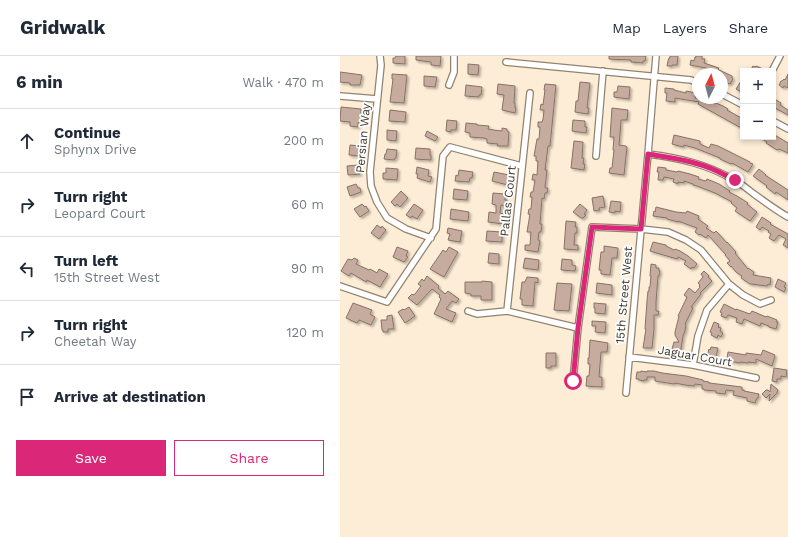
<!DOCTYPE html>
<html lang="en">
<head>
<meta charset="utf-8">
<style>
	:root { --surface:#fff; --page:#f6f6f7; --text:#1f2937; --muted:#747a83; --line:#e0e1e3; --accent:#db2777 }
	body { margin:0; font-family:"Work Sans",sans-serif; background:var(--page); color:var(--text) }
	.controls { position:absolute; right:12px; top:12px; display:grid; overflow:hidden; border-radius:0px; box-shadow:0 2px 6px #0003 }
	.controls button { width:36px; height:36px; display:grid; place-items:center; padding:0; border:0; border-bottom:1px solid var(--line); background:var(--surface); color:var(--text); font:20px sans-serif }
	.compass { position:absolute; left:352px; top:12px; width:36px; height:36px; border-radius:50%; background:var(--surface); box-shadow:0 2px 6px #0003; rotate:6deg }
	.stop { position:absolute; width:12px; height:12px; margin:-9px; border:3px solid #db2777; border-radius:50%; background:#fff }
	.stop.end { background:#db2777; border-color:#fff; box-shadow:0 1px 4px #0008 }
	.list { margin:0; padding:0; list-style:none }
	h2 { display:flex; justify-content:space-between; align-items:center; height:52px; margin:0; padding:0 16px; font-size:17px }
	h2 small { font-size:13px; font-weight:400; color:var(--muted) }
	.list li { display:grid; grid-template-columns:26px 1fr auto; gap:12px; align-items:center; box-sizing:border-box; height:64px; padding:0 16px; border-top:1px solid var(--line) }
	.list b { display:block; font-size:15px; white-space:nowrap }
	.list p { margin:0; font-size:13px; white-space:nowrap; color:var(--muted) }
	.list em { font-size:13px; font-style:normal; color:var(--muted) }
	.actions { display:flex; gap:8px; padding:12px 16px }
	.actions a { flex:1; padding:9px 0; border:1px solid var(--accent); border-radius:0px; text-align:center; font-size:14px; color:var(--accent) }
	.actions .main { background:var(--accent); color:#fff }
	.icon { flex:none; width:22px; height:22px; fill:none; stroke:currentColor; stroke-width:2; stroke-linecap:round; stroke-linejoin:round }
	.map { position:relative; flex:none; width:448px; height:481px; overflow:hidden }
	header { display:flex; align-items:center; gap:24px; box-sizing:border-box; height:56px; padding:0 20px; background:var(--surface); border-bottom:1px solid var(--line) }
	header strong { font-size:19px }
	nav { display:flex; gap:22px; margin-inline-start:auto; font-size:14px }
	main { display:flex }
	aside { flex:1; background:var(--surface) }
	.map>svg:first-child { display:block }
</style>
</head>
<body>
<header>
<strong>Gridwalk</strong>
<nav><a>Map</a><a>Layers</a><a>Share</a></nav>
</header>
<main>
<aside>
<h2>6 min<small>Walk · 470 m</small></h2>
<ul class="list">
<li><svg class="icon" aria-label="ahead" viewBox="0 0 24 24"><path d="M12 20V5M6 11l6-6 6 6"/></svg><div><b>Continue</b><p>Sphynx Drive</p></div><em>200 m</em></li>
<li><svg class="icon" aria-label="right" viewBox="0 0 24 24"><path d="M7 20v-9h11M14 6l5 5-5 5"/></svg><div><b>Turn right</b><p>Leopard Court</p></div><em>60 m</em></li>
<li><svg class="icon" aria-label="left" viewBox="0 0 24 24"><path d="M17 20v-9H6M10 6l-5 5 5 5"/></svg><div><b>Turn left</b><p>15th Street West</p></div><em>90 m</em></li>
<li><svg class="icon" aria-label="right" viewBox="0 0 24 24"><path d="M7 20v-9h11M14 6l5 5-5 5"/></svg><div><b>Turn right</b><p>Cheetah Way</p></div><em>120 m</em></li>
<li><svg class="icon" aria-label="arrive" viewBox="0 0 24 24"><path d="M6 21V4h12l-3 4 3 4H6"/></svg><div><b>Arrive at destination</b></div></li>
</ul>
<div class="actions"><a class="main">Save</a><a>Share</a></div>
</aside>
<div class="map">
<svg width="448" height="481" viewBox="0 0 448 481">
	<defs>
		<filter id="shadow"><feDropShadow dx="2" dy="2" stdDeviation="1" flood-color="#0004"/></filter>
	</defs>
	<rect width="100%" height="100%" fill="#fdedd6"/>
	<path fill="#c6ac9f" stroke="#887165" filter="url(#shadow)" d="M56,0h9v8l-12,-1v-5h2z
		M76,0h25l-1,10 -9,-1v-3l-15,-2z
		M269,0h37l-1,5h-2v2l-12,-1v-2l-22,-1z
		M330,0h8l-1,9h-5v1h-5l1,-5 1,-3h1z
		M356,0h6v3h3l-1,4 15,5 -1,1 1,1 13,6v2l1,1 -3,5 -8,-3v-7h-11l-6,-3 1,-3 -16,-3 1,-5 3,1 1,-4h1z
		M128,8l11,1 -1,10 -10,-1z
		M413,10l2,1 1,-1 5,2 -1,2 2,1h-12z
		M0,16l22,3 -2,10h-10v-2l-10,-1z
		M52,18l15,1 -3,28 -14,-1 3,-23h-1z
		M448,18v14l-4,-2 -1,2 -4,-3 2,-4h1l2,-2 1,1z
		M84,20l13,1 -2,10 -11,-1z
		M403,22v15l-7,-4z
		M240,26l10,1 -3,25h2l-1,6 -13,-2 1,-11h2z
		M158,28l17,2 -1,17h1v5h1l-1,5 -13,-3 2,-15 -7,-1z
		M205,28l11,1 -6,61h-2l-3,24h2l-2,18h3l-1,5h-2l-1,6 -2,-1 -2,26h2l-1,8h-2l-1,8 2,1 -2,11 -13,-2v-5h5l1,-13h-4l3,-18h-2l1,-5h2l1,-12h-2l1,-5h2l2,-12h-3l1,-6 4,1 1,-14h-2v-5h-2l3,-17h2l1,-12h-2v-5h4l1,-3 1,-9h-4l1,-6 2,1 2,-15h-1z
		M126,29l16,2 -1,8h-2v2l-14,-1z
		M278,30l12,1 -1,12 -15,-2v-5h3z
		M325,32l9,1v1l12,3v-2l10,2 -1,5h10l3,1v1l7,4 1,-1 7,3 5,3 -1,1 16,9v10l-45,-25 1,-2 -24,-4v4l-9,-1 1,-8h-2z
		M433,42l8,5 -1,2 8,5v5l-15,-8z
		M1,51l20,2 -1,14h-2v4l-8,-1v-4h-1l-9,-1z
		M272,52l16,2 -1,10h-6l-1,14 -1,11 7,1 1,1 -3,28 -15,-2 1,-5h2l2,-18h-1l1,-13h-4z
		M50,54l16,2 -1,10 -16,-1z
		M107,64l10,1 -1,9h-5v2l-5,-1z
		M233,64l12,1v6h2l-1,6 -14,-2z
		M126,67l11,1v1l12,1 -1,3 6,1 8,1v-3l5,1v2l2,1 -1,14h-11l1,-2 -11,-1v-4l-3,-1 -14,-1v-4l-5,-1z
		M47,74l10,1 -1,10 -9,-1z
		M87,75l11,6 -3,4 -10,-5z
		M433,78l15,9v10l-9,-4 -2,1 -11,-7 1,-1 -8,-5h14z
		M334,79l26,6v3l9,4 2,-4 7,2 32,16v1l3,1 -5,8 -16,-9 -1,1 -11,-5v-1l-25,-10 -11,-3 -1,2 -11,-3z
		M234,85l9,1 -1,16h2l-1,6h2l-1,6 -13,-2z
		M10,89l10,1v5h1v5l-12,-1z
		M76,92l14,1v6h1v5l-16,-1z
		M47,93l10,1 -1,8h-1l-1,2 -10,-1 1,-5h1z
		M18,109l2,9 -12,1 -1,-9z
		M77,111l12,3 -1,6 4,1 -2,5 -13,-4 1,-4h-2z
		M318,111l8,1v2l11,2 1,-1 12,3 9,3 -1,2 8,2 1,-2 12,5 11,7 -1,1 8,4 11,7 -1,1 10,8 -7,9 -15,-10 2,-3 -6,-5 1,-1 -17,-9 -18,-7 -4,-1v-1l-9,-3v2l-6,-1v2l-5,-2 1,-3 -10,-2 -1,3h-5l1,-8h-2z
		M46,112l12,1 -1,11 -14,-1v-6h3z
		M419,113l7,6h-1l23,15v10l-12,-8 -1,2 -9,-7 1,-1 -14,-10z
		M119,114l14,2 -1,6h-2l-1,4 -14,-1 1,-6 2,1z
		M154,116l15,3 -1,10 -16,-4z
		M16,128l2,4h2l1,4 -11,4 -3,-9z
		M114,133l14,2 -1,9 -14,-1z
		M61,135l7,7 -8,9 -3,-3 -2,2 -4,-4z
		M153,137l12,1v6h2l-1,6 -5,-1 -1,8 5,1 -1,10 -16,-2 1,-10 7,1v-8l-4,-1z
		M263,140l2,11 -6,1 1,2 -6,1 -2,-13z
		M271,145l10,1 -1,10 -5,-1v2l-6,-1z
		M22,148l3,3 1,-1 3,5 -9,6 -6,-8z
		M74,148l9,6 -6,9 -5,-3 -1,2 -5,-3z
		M240,148l7,6 -3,4 2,1 -3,3h-2l-8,-6z
		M316,151l20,5 10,1 1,-2 12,5 -1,3 10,7 -2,2 8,5 2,-2 2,2 9,10v-1l9,10 -1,1 13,16v-1l6,4 -1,3 18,3 -1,7 -2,-1 -1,2 -16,-2h-1l-9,-6 1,-2 -6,-4 -5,-6v1l-4,-4 3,-2 -5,-6h1l-18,-20 -2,3 -6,-4 -1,1 -4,-3 2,-4 -19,-7v1l-11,-3v-1l-14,-2 1,-5 1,1z
		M111,153l18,3 -1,9 -18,-2z
		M422,161l9,6 -1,1 18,10v14l-5,-3 3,-6 -7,-4 -5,6 -5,-3 2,-4 -3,-2 1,-1 -7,-4 -2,3 -4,-3z
		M226,165l10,1 -1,5h2v6h-2l-1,12h4v5l-14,-1z
		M37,169l4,3 1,-2 4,4 -7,9 -8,-6z
		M108,172l14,3 -2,11 -12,-2 2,-6 -3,-1z
		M147,175l15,1v10l-16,-1z
		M313,186l13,3v1l8,4 1,-1 5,2 8,5 9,8 -3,4 -2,-1 -1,2 -7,-5 2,-3 -8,-4 -1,2 -27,-8z
		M264,190l14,2 -1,10h-5l-2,17 -9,-1v-4h-2l2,-18h3z
		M57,191l11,4 -2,5 2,1 -4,5 -11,-5z
		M109,191l9,5 -14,25 -14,-8 13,-19 3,2z
		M149,197l10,1v10l-11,-1z
		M14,202l4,2 -2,4 13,6 1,-1 7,4 2,-4 9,5 -8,13 -13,-7 -1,2 -15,-9 -2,3 -8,-5 7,-12 4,1z
		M185,202l14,2 -1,10 -15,-2z
		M222,203l10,1v5l4,1 -1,5 -14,-1z
		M311,208l5,1v3h3v3h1l-1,5h-1l-2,26v9h3l-1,4h-4v14l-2,19h-9l3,-19h-1l2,-28 1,-10h1v-4h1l1,-11h-1z
		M364,215l5,5 -1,1 4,4 -12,12 1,1 -10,13 2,1 -8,16h1l-1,7 -2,5 -2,13h-1v4l-7,-1v-3h-1l2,-7h5l-4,-7v-3l4,-16h-1l9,-19 -3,-2 5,-7 6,5 5,-6 -1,-1 1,-1 -2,-2 5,-6 -2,-3z
		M87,220l12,10 -1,2 7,6 3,-3 11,8 -3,4 -4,-2 -6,8 10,4 -4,9 -18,-8 7,-15 -2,-2 1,-2 -8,-6 -15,16 -9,-7 4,-4 1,1 2,-1 6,-8 -3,-2 4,-5 2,2z
		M187,221l11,1v5l-3,-1 -2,24 -11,-1v-6h-2l2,-17h3z
		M438,223l8,4 -2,4 2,1 -2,4 -9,-5z
		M142,225l10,1v18h-11v-4h-10v-2l-6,-1v-11h17z
		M217,227l15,1 -3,27 -15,-1z
		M257,227l15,2v10l-16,-2z
		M13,247l19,7 -2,4 5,3 -4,8 -12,-5 -2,3 -11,-5z
		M254,247l12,1 -1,10 -10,-1v-5h-1z
		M384,248l12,6v-1l14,5 2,-3 14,6 1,-1 10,4 -1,2h2l-2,7 -7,-2v-1l-8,-3 -1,3 -16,-7 -2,5 -6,-2 1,-4 -9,-3 -2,3 -5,-2 1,-3 -2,-1z
		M69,251l6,9 -10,7 -7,-11 5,-3 1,1z
		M52,259l2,14h-6v3h-5v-2h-1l-1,-10h6v-4z
		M252,265l14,1 -1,11 -10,-1 1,-6h-4z
		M374,266l5,2 -1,3 3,1 -1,3 3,2 -2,4 -3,-2 -1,3 -6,-3 1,-2 -2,-1z
		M250,284l18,3 -1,9h-6l-2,25h3v10l-16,-1 1,-10h2l1,-12h-2v-6h1z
		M371,291l7,1 -2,9 -9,-1 2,-7 1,1z
		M423,294l12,5 -1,1h1l-3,10 -16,-7v4l-8,-1v1l-8,-1v1l-11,-2v-2h-2l1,-7 18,3v-2l15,2z
		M206,297h10v13h-5v2h-5z
		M434,312l13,2 -1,7 -5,-1v3h-4v3l-5,-1z
		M301,315l6,1v-1h7l8,2 24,3 17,4v1l6,1v1l33,4v3h2v1l15,3 -1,4h-1l-2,5 -8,-2v-3l-14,-3 1,-4 -8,-1 -1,4 -9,-1v-2l-12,-1v-1h-2v-4l-7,-1 -1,2 -9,-1 -10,-2 -1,1 -19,-3v-4h-8v3h-3v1l-5,-1v-1h-3l1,-7h4z
		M431,328l7,6 -1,2v1l-8,8 1,-7 -4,4 -4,-4 4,-4h2l2,2z"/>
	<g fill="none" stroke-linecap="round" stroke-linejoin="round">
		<defs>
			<path id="minor" d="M40,0l1,9 -11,107 1,14 6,16 10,16 19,11 25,9
				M166,6l185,18 7,3
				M432,15l8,-15
				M109,29l5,-13v-16
				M382,38l21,11
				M0,40l37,3
				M433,65l15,8
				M308,98c31,4 59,10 86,26 7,4 14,9 20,14 11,8 22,16 34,23
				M256,100l7,-85
				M0,230l47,16 49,-73 7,-73 7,-9 72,19
				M128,255l9,3 30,-3 71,17
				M167,255l23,-218
				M289,301l64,8 63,13
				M353,309l5,-29 9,-26 22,-26
				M233,325l5,-53 14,-101 49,2 27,3 18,8 15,10 28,34 14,11 17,9 11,-4
				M286,337l22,-239 8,-98"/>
		</defs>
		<use href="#minor" stroke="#91836e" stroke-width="8"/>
		<use href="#minor" stroke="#fff" stroke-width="5.5"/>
	</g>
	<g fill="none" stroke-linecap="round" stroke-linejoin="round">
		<path stroke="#db2777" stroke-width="5" d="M233,325l5,-53 14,-101 49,2 7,-75c17,3 34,5 50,10 13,3 25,10 37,16"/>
	</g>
	<g text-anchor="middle" stroke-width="3.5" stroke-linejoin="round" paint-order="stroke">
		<g font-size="12" fill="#403a31" stroke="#fff">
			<text transform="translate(23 82) rotate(-85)" y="4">Persian Way</text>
			<text transform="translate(168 145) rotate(-84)" y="4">Pallas Court</text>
			<text transform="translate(284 239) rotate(-85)" y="4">15th Street West</text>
			<text transform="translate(355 300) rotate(10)" y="4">Jaguar Court</text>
		</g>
	</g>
</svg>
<div class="controls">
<button>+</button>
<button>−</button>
</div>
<svg class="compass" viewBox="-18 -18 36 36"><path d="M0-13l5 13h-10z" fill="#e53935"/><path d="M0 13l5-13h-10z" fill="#747a83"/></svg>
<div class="stop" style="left:233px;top:325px"></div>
<div class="stop end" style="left:395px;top:124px"></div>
</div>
</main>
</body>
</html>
